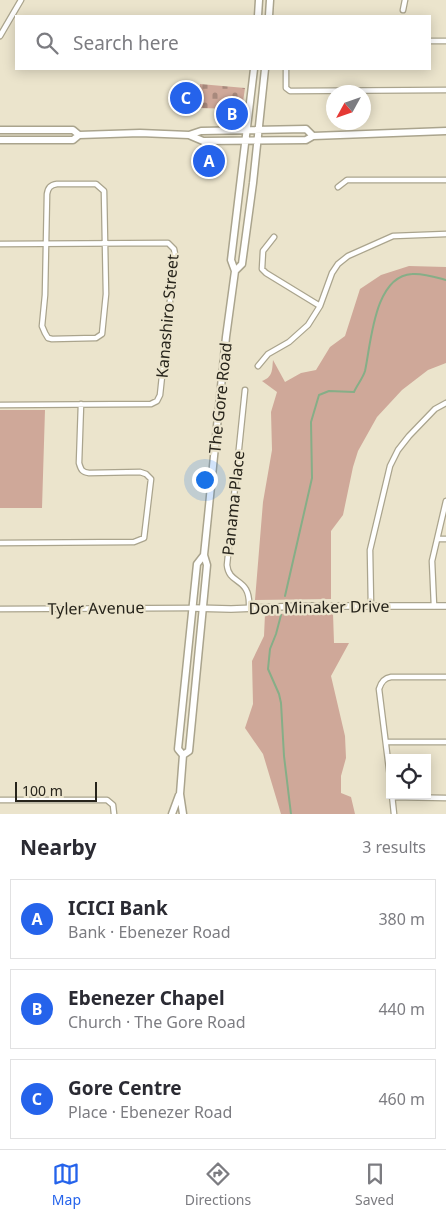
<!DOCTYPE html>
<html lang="en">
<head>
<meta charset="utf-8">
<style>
	:root { --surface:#fff; --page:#f2f2f3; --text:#2b2b33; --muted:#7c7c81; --line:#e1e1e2; --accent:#2563eb }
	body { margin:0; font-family:"Noto Sans",sans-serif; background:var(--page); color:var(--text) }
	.controls { position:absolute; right:15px; bottom:15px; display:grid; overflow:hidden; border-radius:0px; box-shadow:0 2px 12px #0003 }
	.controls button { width:45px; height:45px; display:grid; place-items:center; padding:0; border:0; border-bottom:1px solid var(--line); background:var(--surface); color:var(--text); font:25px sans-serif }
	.compass { position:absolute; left:326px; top:85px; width:45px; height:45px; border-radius:50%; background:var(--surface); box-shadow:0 2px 12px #0003; rotate:230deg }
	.scale { position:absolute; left:15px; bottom:12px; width:82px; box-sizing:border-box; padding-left:5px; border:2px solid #27241b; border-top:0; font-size:14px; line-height:18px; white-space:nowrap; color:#27241b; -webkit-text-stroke:4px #ebe4cc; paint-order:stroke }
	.you { position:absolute; left:204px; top:479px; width:18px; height:18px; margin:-12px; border:4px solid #fff; border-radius:50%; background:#1a73e8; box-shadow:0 0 0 8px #1a73e833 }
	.badge { display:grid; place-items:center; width:32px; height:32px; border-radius:50%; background:var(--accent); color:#fff; font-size:16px; font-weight:700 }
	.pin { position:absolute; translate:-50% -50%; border:2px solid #fff; box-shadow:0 1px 5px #0006 }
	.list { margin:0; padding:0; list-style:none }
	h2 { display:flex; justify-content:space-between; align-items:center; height:65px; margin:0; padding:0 20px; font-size:21px }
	h2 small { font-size:16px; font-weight:400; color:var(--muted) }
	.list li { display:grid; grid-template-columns:32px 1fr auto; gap:15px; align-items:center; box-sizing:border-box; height:80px; margin:0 10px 10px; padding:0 10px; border:1px solid var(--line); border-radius:0px }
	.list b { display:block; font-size:19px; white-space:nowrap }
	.list p { margin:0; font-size:16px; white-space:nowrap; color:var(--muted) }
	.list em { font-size:16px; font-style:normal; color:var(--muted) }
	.icon { flex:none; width:28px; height:28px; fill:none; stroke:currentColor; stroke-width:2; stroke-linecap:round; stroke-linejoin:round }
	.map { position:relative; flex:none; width:446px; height:814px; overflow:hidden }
	.search { position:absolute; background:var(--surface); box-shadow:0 2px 12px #0003; left:15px; right:15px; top:15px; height:55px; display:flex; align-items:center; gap:12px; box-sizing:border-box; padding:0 18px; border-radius:0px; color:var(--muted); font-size:19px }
	.sheet { height:335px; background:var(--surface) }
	nav { display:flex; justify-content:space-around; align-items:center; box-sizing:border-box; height:70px; border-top:1px solid var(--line); background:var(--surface); font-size:14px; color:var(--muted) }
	nav a { display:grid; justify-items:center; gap:2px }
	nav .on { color:var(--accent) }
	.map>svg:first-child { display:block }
</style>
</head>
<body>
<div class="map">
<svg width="446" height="814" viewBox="0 0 446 814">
	<defs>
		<pattern id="cemetery-stones" width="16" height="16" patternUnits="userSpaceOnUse" patternTransform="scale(1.25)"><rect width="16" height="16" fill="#cfa899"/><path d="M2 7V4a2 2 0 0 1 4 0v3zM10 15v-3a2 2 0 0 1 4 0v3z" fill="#a8897c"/></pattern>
	</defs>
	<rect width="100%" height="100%" fill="#ebe4cc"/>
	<path fill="#cfa899" d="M409,266l37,1v96l-18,7 -26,20 -25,27 -19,34 -5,16 -10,48 -12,16v68l-76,1 8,-98 9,-52 -1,-38 6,-20 -15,-11c11,-4 10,-11 11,-21l12,22 16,-9 15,-3 14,-23 15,-11 15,-47 21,-14z
		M0,410h45l-3,98h-42z
		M333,613l1,30h15l-18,33 14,60 1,22 -5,18v17l10,4 4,17h-74l-18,-60 -18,-26 8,-24 -1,-43 12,-25 1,-22z"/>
	<path fill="url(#cemetery-stones)" d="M200,84l45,4 -3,21 -44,-1z"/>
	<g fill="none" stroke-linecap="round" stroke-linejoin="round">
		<path stroke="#86ae87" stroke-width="2" d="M285,596l27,-118 -1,-56 8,-27 10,-4 25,1c3,-7 9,-14 11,-21 6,-27 9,-95 47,-97 11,-1 23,3 34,6
			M281,615l-5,19 -6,15 -2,20 11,25 2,9 3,53 7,58"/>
		<defs>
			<path id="minor" d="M403,10l2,-10
				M0,36l21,-36
				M430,41h16
				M286,69v19l4,3 156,-1
				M57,184h39l8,7 2,103 -4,40 -6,4 -44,1 -4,-1 -3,-5 -3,-7 3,-31 2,-101c1,-6 3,-9 10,-10z
				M338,187l9,-7h99
				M274,237l-11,14 -1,18 4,4 54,33
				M0,244l168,-1 6,6 1,5 -15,141 -3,6 -6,3 -151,1
				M258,366l10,-12 21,-12 19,-17 12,-19 12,-33 6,-9 10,-8 45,-20 53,-2
				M245,390l-18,175c2,21 24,11 22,43
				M438,539h8
				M0,543l134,-1 10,-4 7,-59 -5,-5 -6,-2 -51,1c-7,-1 -8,-3 -10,-10l2,-59
				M371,606l-1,-56 20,-84 8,-16 11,-14 26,-27 11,-6
				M434,606l-2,-45 14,-60
				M0,609l193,-1
				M386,742h60
				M390,777l-11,-88c2,-7 5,-11 12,-12h55
				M392,795l2,19
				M392,797l54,1
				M0,800h107l6,5 1,9"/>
			<path id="tertiary" d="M193,608l38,1 70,-3h145"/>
			<path id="secondary" d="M258,16l1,-16
				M269,16l1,-16
				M0,130h73l6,5 61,-2 49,2 14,6 103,-1 7,-4 133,-5
				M189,135l12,-4 105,-2 7,7
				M0,140h73l6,-5
				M235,271l7,-7 11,-81 12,-114
				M183,755l6,-4 18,-186 -3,-10 4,-39 18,-179 9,-66 -4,-11 23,-191
				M172,814l7,-19
				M183,814l-3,-20 3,-39 -5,-6 19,-185 7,-9"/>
		</defs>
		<use href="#minor" stroke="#aaa48d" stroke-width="7"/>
		<use href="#tertiary" stroke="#aaa48d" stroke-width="8"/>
		<use href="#secondary" stroke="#aaa48d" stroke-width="9"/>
		<use href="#minor" stroke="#fff" stroke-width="4.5"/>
		<use href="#tertiary" stroke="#fff" stroke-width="5.5"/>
		<use href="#secondary" stroke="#fff" stroke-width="6"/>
	</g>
	<g text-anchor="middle" stroke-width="4.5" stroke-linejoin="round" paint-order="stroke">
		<g font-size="16" fill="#27241b" stroke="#ebe4cc">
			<text transform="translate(167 316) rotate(-85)" y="6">Kanashiro Street</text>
			<text transform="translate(220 398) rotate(-84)" y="6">The Gore Road</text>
			<text transform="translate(233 503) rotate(-84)" y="6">Panama Place</text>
			<text transform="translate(319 607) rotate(-1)" y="6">Don Minaker Drive</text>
			<text transform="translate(96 608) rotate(-1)" y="6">Tyler Avenue</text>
		</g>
	</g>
</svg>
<div class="controls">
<button><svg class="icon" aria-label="locate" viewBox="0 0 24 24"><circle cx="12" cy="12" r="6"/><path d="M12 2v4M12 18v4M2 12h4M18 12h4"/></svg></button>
</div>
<svg class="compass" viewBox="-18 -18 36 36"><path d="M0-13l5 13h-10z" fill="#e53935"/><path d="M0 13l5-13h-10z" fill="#7c7c81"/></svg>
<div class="scale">100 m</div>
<div class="you"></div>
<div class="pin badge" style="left:209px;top:161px">A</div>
<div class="pin badge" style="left:232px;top:114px">B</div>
<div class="pin badge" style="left:186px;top:98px">C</div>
<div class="search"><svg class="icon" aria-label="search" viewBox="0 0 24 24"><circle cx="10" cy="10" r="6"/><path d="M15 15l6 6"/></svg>Search here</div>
</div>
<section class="sheet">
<h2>Nearby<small>3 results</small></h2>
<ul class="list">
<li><span class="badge">A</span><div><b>ICICI Bank</b><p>Bank · Ebenezer Road</p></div><em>380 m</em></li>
<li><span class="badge">B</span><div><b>Ebenezer Chapel</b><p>Church · The Gore Road</p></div><em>440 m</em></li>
<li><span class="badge">C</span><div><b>Gore Centre</b><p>Place · Ebenezer Road</p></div><em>460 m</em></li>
</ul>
</section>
<nav>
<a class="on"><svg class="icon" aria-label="map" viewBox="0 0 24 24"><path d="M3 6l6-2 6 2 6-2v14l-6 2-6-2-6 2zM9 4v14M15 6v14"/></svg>Map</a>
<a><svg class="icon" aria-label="directions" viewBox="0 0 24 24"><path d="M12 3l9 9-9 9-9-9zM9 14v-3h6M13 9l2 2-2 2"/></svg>Directions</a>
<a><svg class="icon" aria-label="saved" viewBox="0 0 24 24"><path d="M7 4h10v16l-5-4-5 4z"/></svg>Saved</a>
</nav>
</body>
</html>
